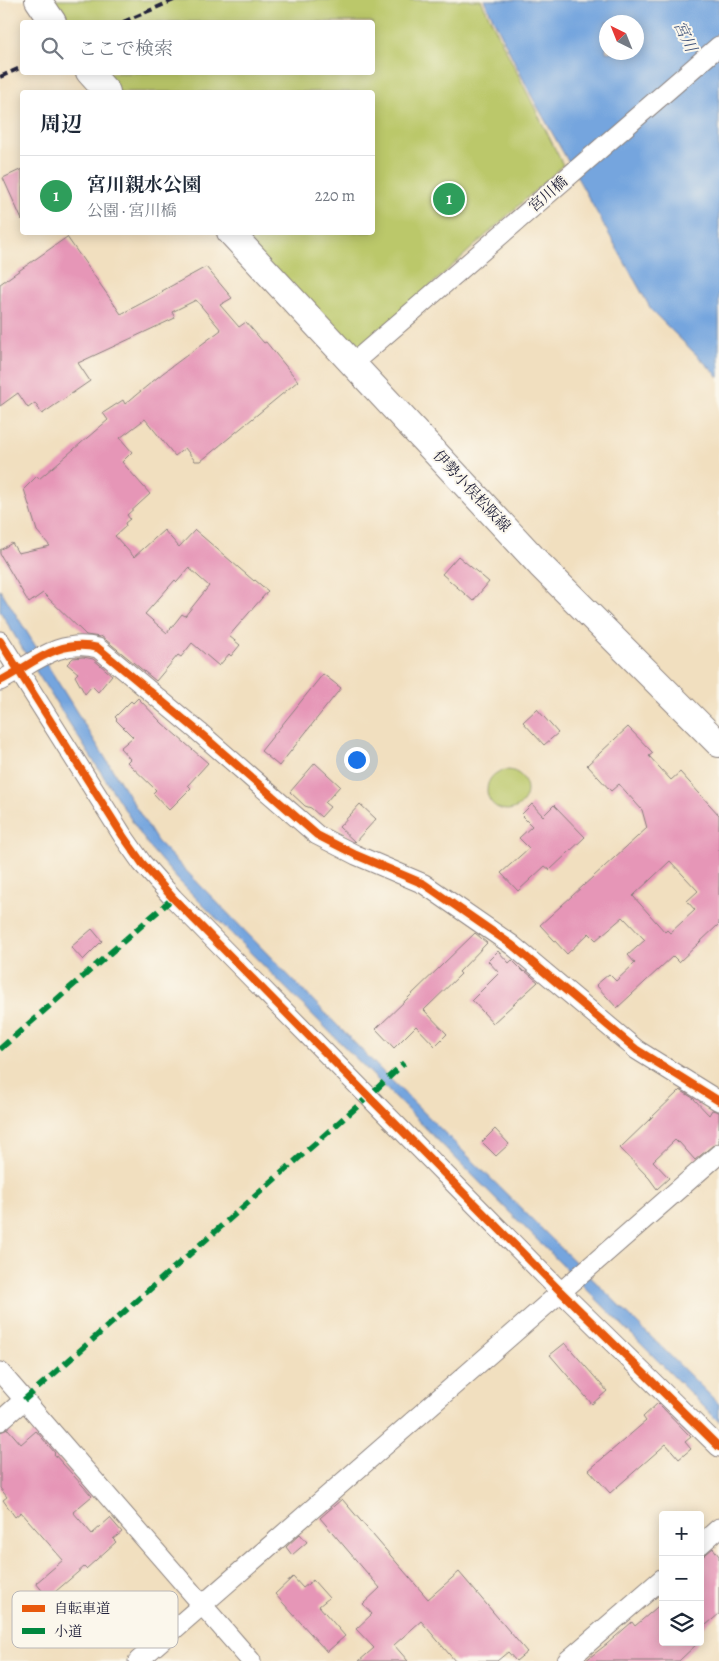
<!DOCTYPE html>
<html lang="ja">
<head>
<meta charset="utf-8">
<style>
	:root { --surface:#fff; --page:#f6f6f7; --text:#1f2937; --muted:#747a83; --line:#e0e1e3; --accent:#111827 }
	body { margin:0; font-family:Alegreya,"Noto Serif JP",serif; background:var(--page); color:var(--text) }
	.controls { position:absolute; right:15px; bottom:15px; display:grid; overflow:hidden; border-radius:5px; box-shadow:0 2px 12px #0003 }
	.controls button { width:45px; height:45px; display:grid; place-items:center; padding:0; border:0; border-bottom:1px solid var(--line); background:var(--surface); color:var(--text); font:25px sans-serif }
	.compass { position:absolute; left:599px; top:15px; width:45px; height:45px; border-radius:50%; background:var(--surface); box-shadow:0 2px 12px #0003; rotate:317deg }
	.you { position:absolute; left:356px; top:759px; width:18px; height:18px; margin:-12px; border:4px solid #fff; border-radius:50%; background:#1a73e8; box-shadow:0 0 0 8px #1a73e833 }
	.badge { display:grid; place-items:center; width:32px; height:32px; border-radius:50%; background:var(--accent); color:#fff; font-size:16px; font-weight:700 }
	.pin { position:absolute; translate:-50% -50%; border:2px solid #fff; box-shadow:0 1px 5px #0006 }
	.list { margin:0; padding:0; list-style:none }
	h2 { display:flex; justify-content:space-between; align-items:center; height:65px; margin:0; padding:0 20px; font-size:21px }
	h2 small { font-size:16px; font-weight:400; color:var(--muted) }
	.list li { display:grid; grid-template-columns:32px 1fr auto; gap:15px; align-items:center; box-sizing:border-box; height:80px; padding:0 20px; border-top:1px solid var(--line) }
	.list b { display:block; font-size:19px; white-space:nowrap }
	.list p { margin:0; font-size:16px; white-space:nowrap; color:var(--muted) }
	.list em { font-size:16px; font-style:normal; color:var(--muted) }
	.icon { flex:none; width:28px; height:28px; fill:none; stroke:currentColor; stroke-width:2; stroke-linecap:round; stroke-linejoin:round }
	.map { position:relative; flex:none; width:719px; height:1661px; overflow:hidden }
	.search { position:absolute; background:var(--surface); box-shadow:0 2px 12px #0003; left:20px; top:20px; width:355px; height:55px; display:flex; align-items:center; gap:12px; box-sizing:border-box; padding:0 18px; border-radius:5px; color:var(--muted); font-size:19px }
	.panel { position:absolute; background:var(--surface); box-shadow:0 2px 12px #0003; left:20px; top:90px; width:355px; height:145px; border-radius:5px }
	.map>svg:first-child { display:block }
</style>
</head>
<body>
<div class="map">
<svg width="719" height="1661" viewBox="0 0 719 1661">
	<rect width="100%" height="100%" fill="#fbf7ec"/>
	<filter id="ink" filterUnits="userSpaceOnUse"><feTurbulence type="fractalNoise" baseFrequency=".02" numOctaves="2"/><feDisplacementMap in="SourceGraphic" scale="10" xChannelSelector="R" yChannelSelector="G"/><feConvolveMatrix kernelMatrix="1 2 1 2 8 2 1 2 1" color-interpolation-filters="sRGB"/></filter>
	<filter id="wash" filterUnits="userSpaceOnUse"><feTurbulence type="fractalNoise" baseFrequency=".0096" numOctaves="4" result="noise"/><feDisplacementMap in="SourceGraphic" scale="20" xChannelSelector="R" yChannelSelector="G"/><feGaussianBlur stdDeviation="1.12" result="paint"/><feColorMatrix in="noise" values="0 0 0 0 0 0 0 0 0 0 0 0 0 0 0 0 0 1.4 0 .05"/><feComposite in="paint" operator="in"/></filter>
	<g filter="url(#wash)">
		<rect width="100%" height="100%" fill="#f1dfbf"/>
		<path fill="#bbc86a" stroke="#6e7552" d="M38,0h443l82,165 -213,194 -114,-126 136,-1v-140h-262l-18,-19 280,-1v-50h-319z
			M487 790a20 20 0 1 1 40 0a20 20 0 1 1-40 0Z"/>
		<path fill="#74a5de" stroke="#4b648c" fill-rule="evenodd" d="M484,0h235v377l-67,-66 -121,-216zM606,22h30v30h-30z
			M0,589l157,252 226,231 336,332v18l-541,-542 -27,-31 -10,-14 -107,-167 -34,-57z"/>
		<g id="blocks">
			<path fill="#e696b7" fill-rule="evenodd" d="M22,169v51l-19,-42z
				M67,237l54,77 42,-22 -1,-1 44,-24 26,31 -12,7 19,22 7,-5 18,21 2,-1 32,39 -97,80h-6l-10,-13 -10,8 -30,-37 -25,19 12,14 -10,10 28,32 -23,21 3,4 -5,4 1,3 -11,10 19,21 30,-27 15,17 16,-17 59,51 1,-1 13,11 -39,45 11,9 -9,11 -2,-2 -10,12 -27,-23 -11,14 -3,-2 -22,26 -55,-45 -1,1 -14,-2 -43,-42 -14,10 -29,-49v-4l12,-7 6,10 32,-7 -13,-15 -13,-42 13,-13 2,3 69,-59 -5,-7 20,-13 2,4 38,-31 58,-43 -25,-30 -24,12 3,6 -97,45 12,18 -48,33 -7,-11 -7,5 -10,-15 -18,13v-122zM189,568l20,18 -24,30 -3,-2 -15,19 -22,-19 30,-34 2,2z
				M458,556l31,26 -16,19 -31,-27z
				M83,657l10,2 19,16 -14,17 -6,-6 -7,8 -10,-18 3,-3 -11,-9 6,-6z
				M323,674l18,14 -62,78 -18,-15z
				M138,698l24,25 46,40 -20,22 3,3 -22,22 -16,-17 3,-3 -29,-28 3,-3 -10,-11 13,-11 -17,-17 1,-1 -2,-2 16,-16 2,2z
				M537,709l21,24 -14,12 -21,-23z
				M628,727l25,26 -4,3 22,24 9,-8 39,43v109l-40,38 -6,-6 -56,52 -21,-23 13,-11 7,7 19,-18 -7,-8 17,-15 -22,-23 -27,23 -7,-7 -22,21 -27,-29 107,-97 -5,-18 -23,-26 -8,7 -24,-26zM670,861l28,30 -11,10 8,9 -25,23 -3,-3 -2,2 -32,-36z
				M315,763l25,23 -15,17 5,4 -9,10 -10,-9 -6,-2 -15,-14z
				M360,804l16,15 -21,23 -16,-15z
				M532,804l11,12 11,-11 31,32 -35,33 -5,-4 -27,25 -17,-18 28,-25 -10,-10 13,-12 -11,-11z
				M92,929l10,12 -19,19 -12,-13z
				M475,933l12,10 -28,29 2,2 -37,36 23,24 -12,12 -19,-20 -22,22 -18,-19z
				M498,951l11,12 3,-3 12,12 1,-1 13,11 -45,41 -21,-23 27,-27 -11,-12z
				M680,1090l13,8 16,17 3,-5 7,2v31l-7,3 -17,14 -16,-18 -1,1 -3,-3 -22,21 16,17 -12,11 -8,-11 -29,-30z
				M495,1129l14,15 -13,12 -14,-14z
				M565,1343l42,48 -15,13 -42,-49z
				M658,1403l33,34 -6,5 6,7 -12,10 -13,-15 -56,49 -21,-23 57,-49 -3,-4z
				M8,1429l13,15 15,-13 19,22 -1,1 38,42 -19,16 19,22 18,-16 12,14 -9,7 3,3 -30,27 -2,-2 -36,31 -12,-15 27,-23 -42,-48 -6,5 -12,-17 4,-3 -7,-9v-56z
				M342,1499l86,100 31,-27 68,80 -11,9 -8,-9 -11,9h-42l-34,-40 -27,24 14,16h-49l15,-13 -18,-19 16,-15 -9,-10 17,-16 -60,-70z
				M300,1534l7,8 -15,13 -6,-8z
				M713,1548l6,8v58l-19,16v-71z
				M293,1577l10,11 10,-8 16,18 -10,8 26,30 -18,16 -52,-58z
				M663,1602v40h36l-20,19h-94l22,-17 25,-22 3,4z"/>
		</g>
	</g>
	<g filter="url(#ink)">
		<use href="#blocks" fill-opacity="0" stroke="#8a807d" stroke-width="1"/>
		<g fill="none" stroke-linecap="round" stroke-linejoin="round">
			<defs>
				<path id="minor" d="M353,363l366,-317
					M0,641l123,195 19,27 31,35 387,393 159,156
					M0,681c33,-17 58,-43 98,-33l101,84 118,103 39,20 68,29 88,61 125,105 82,51
					M0,1372l251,289
					M0,1421l24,-21
					M700,1545l19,-17
					M138,1661l581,-507
					M567,1661l96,-83"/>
				<path id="secondary" d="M38,0l15,22
					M89,72l18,20
					M230,232l310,333 179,179"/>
			</defs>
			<use href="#minor" stroke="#8a807d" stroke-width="21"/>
			<use href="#secondary" stroke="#8a807d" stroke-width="28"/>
			<use href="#minor" stroke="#fff" stroke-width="19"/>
			<use href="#secondary" stroke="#fff" stroke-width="26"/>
			<path stroke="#22223b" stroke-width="4" stroke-dasharray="8 4" stroke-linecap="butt" d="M123,22l51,-22
				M0,77l22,-10"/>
			<path stroke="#00873e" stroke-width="6" stroke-dasharray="12 6" stroke-linecap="butt" d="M0,1049l173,-151
				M24,1400l345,-304 35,-33"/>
			<defs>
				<path id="cycleway" d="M0,641l123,195 19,27 31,35 387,393 159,156
					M0,681c33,-17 58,-43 98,-33l101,84 118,103 39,20 68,29 88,61 125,105 82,51"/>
			</defs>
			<use href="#cycleway" stroke="#fbf7ec" stroke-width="11"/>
			<use href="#cycleway" stroke="#e8590c" stroke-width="8"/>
		</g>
	</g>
	<g text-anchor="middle" stroke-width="4" stroke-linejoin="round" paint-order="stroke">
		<g font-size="15" fill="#22223b" stroke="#fbf7ec">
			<text transform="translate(548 194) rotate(-41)" y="5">宮川橋</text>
			<text transform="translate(472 491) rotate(47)" y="5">伊勢小俣松阪線</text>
		</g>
		<g font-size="16" font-style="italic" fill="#43567c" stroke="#fbf7ec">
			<text transform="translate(686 36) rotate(65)" y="6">宮川</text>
		</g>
	</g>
	<rect x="12" y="1591" width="166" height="57" rx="8" fill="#fbf7ec" stroke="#bab7b7" stroke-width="1"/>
	<rect x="22" y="1605" width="23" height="7" fill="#e8590c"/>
	<rect x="22" y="1628" width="23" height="6" fill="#00873e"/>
	<g font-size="14" fill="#22223b">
		<text x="54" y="1613">自転車道</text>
		<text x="54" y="1636">小道</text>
	</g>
</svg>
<div class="controls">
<button>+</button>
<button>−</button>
<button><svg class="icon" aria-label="layers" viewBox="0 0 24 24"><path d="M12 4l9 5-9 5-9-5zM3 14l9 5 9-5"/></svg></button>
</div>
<svg class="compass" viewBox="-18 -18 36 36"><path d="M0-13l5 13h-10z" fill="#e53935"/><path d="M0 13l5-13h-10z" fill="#747a83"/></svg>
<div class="you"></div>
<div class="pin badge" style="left:449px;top:199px;background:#2e9e5b">1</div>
<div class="search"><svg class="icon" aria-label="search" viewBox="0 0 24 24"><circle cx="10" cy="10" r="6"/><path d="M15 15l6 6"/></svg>ここで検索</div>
<section class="panel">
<h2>周辺<small></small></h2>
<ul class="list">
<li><span class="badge" style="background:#2e9e5b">1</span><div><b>宮川親水公園</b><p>公園 · 宮川橋</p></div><em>220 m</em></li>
</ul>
</section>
</div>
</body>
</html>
